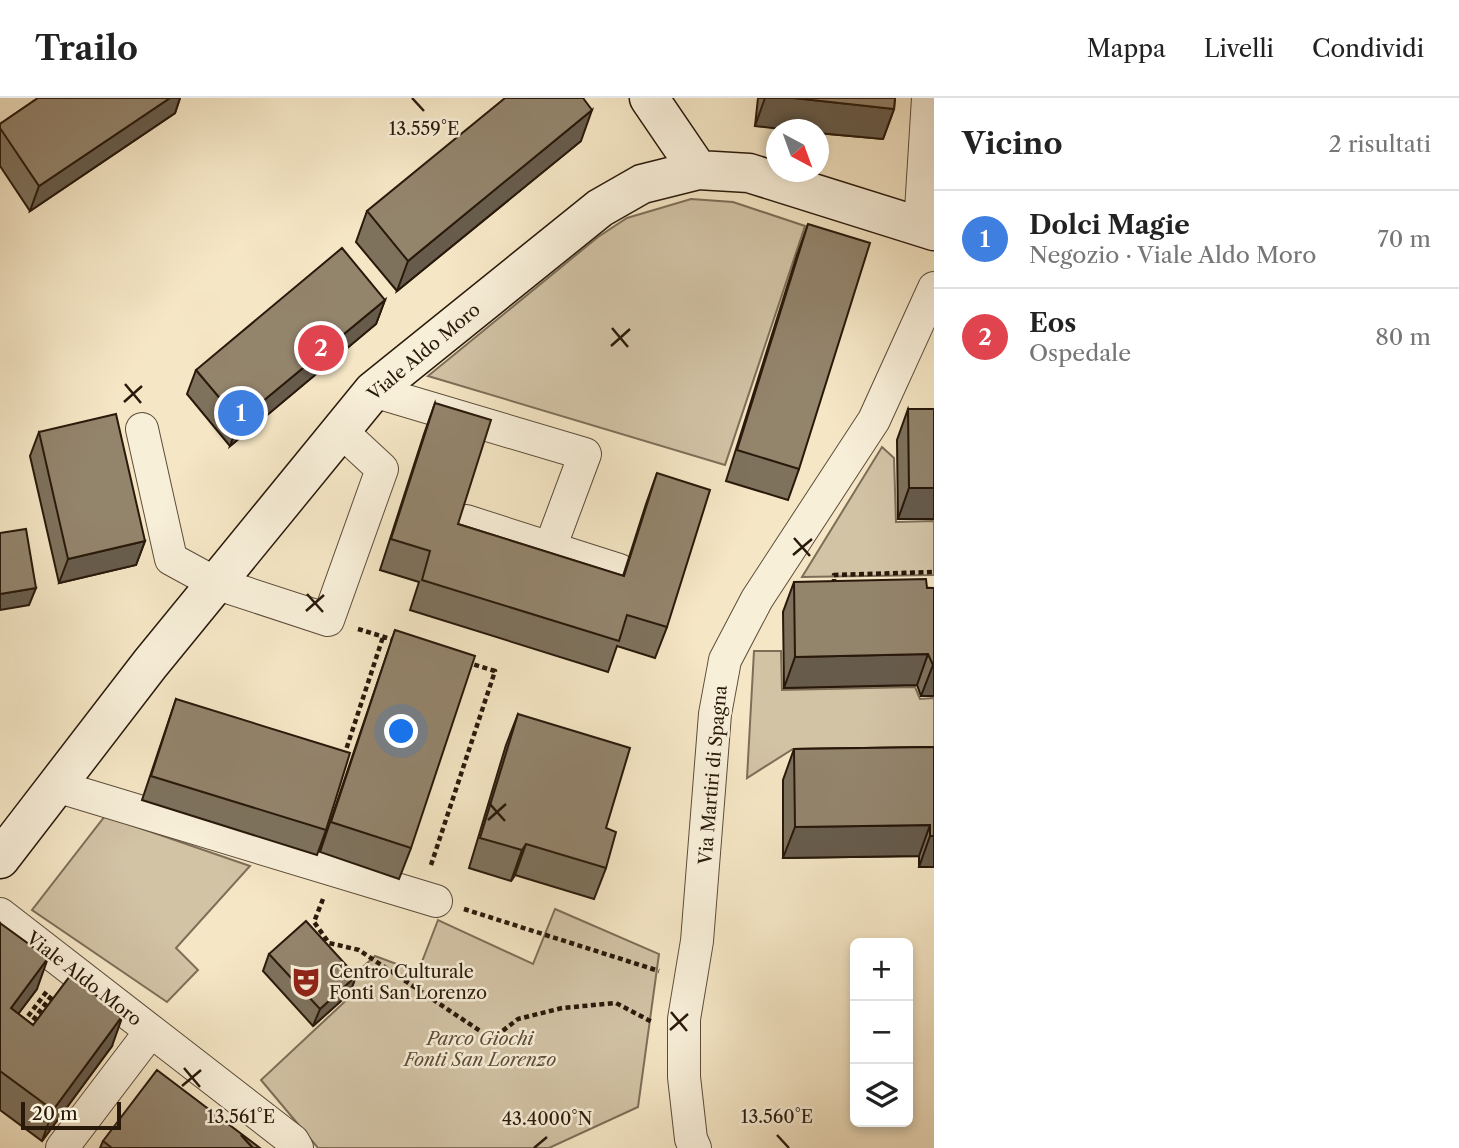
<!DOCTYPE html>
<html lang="it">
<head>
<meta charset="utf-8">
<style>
	:root { --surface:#fff; --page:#f6f6f6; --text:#222; --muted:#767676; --line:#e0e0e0; --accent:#0b8043 }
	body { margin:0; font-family:"Libre Caslon Text",serif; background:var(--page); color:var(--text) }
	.controls { position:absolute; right:21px; bottom:21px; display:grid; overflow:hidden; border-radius:10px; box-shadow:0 4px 10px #0003 }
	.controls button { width:63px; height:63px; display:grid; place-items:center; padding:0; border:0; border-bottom:2px solid var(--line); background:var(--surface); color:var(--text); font:35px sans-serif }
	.compass { position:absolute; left:766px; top:21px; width:63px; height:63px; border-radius:50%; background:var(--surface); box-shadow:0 4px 10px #0003; rotate:139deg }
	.scale { position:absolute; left:21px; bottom:18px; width:100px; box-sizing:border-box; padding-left:7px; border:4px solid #29190b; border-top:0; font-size:19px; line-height:24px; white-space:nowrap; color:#29190b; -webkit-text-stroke:5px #f8efd9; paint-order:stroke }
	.you { position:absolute; left:402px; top:634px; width:24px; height:24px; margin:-18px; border:5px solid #fff; border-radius:50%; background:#1a73e8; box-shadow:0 0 0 10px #1a73e833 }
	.badge { display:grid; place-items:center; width:46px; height:46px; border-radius:50%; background:var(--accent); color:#fff; font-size:23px; font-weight:700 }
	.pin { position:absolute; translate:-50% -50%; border:4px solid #fff; box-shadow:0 2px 7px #0006 }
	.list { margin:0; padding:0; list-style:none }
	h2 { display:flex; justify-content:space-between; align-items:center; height:91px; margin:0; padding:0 28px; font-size:30px }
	h2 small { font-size:23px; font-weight:400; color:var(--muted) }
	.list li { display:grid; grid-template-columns:46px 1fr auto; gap:21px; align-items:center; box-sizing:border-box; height:98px; padding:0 28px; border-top:2px solid var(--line) }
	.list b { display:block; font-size:26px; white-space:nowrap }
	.list p { margin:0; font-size:23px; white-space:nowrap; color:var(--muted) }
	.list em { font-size:23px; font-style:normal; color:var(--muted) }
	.icon { flex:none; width:38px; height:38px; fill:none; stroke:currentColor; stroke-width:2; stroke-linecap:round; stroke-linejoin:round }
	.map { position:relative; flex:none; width:934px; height:1050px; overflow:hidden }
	header { display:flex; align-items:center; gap:42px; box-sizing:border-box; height:98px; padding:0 35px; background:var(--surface); border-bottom:2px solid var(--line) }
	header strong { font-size:33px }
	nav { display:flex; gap:38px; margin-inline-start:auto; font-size:24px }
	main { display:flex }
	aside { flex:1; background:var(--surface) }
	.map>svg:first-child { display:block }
</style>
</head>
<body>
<header>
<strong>Trailo</strong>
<nav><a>Mappa</a><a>Livelli</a><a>Condividi</a></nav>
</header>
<main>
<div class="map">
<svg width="934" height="1050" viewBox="0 0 934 1050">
	<rect width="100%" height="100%" fill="#f5e6c5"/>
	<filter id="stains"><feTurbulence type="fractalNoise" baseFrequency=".00286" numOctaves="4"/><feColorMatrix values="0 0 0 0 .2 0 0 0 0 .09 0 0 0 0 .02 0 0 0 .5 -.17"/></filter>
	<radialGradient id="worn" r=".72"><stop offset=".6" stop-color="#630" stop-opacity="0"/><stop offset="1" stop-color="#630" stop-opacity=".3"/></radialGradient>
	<path fill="#d2c3a5" stroke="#7e6e58" stroke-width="2" d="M691,101l42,3 72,24 -80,239 -297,-89 170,-139 29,-19z
		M882,349l12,11 2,64 38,-1v54l-132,2z
		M754,553h27l1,39 133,-3 5,12 14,-1v49l-141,2 -46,29z
		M105,718l145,50 -74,82 22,22 -31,32 -135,-92z
		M555,811l104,45 -21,153 -89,41h-231l-57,-68 92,-86 -9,-10 31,-28 43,16 20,-52 95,44z"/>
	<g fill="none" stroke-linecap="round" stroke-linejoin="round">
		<defs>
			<path id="street" d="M920,129l8,-129
				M373,293l212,63 -35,94 69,22
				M142,331l29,130 44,24 113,37 54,-151 -42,-39
				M466,423l84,27
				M56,688l380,115
				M0,816l151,117 -89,117
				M151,933l142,110 4,7
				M695,1050l-4,-9 -7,-62v-58l13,-78 18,-227 10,-54 32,-61 117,-179 60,-132"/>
			<path id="secondary" d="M649,0l49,72
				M0,761l150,-195 223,-273 227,-183 42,-24 56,-14 51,3 185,58"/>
		</defs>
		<use href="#street" stroke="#5c4c3a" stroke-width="34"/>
		<use href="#secondary" stroke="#29190b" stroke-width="41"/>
		<path stroke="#29190b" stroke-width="4.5" stroke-dasharray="5 3.5" stroke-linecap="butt" d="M834,486v-9l100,-3
			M358,531l39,12
			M344,658l39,-119
			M431,767l64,-194 -26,-8
			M323,801l-9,23 15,21 30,7 133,89 26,-20 44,-11 54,-5 36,19
			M464,811l195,62
			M23,925l24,-32
			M28,929l24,-32"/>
		<use href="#street" stroke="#f8efd9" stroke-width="32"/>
		<use href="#secondary" stroke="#f8efd9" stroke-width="38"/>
	</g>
	<path fill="#7e725d" stroke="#29190b" stroke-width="2" d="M38,0h142l-5,15 -145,98 -30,-45v-42z
		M758,0h137l-1,11 -11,30 -65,-6v-3l-63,-4z
		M581,43l-184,150 -41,-49 11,-31z
		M808,126l-9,245 -11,31 -62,-19 71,-226z
		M385,202l-9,24 -146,122 -43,-52 9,-24z
		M435,305l23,121 165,52 23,-72 11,-31 10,154 -12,31 -38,-12 -9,26 -198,-62 9,-28 -39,-12 44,-136z
		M908,311l26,110h-36l-1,-79z
		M39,334l106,109 -9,24 -77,18 -29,-127z
		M794,484l140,6v108h-13l-4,-11 -133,3 -1,-76z
		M395,532l16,218 -12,31 -79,-27z
		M176,601l150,131 -9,25 -175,-55z
		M518,616l88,114v40l-12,31 -79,-24 -4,6 -42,-13 37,-123z
		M934,649v120h-15v-11l-136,2v-78l11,-31z
		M0,825l37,66 -19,25 15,11 79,21 -70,95 -42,-31z
		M269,856l87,22 -6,17 -37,33 -50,-55z
		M103,1043l157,7h-160z"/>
	<path fill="#675c4c" stroke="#29190b" stroke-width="2" d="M170,0h10l-5,15 -145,98 9,-25z
		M765,0h29l100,11 -11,30 -65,-6v-3h-29l-34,-4z
		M592,12l-11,31 -184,150 11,-30z
		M385,202l-9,24 -146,122 9,-25z
		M909,390h25v31h-36z
		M145,443l-9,24 -77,18 9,-24z
		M36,490l-7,17 -29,5v-16z
		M928,556l-11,31 -133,3 11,-31z
		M933,567h1v31h-13z
		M930,727l-11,31 -136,2 12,-31z
		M930,738h4v31h-15z
		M526,746l-11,31 -4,6 11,-31z
		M48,860l-11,31 -37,49 11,-30z
		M356,878l-6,17 -37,33 7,-17z
		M123,917l-11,31 -70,95 11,-31z"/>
	<path fill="#93846c" stroke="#29190b" stroke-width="2" d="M38,0h132l-131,88 -39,-58v-4z
		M505,0h78l9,12 -184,151 -41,-50z
		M794,0h101l-1,11z
		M808,126l62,19 -71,226 -62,-19z
		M342,150l43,52 -146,121 -43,-51z
		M435,305l56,17 -33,104 166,52 33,-103 53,17 -43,137 -40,-12 -8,26 -197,-61 8,-29 -39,-12z
		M908,311h26v79h-25z
		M116,316l29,127 -77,18 -29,-127z
		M26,431l10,59 -36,6v-61z
		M926,481l1,9h7v77h-1l-5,-11 -133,3 -1,-75z
		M395,532l80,26 -64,192 -80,-26z
		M176,601l174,54 -24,77 -175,-54z
		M518,616l112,34 -24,80 10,4 -10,36 -80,-24 -4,6 -42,-12z
		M934,649v89h-4v-11l-135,2 -1,-78z
		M306,823l50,55 -36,33 -51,-55z
		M0,825l48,35 -37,50 22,17 37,-49 53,39 -70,95 -53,-39z
		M157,972l103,78h-148l-9,-7z"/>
	<path fill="none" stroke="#29190b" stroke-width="2.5" d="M412,0l12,13M612,230l16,19M611,248l19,-17M125,286l16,19M124,304l18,-16M794,440l16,18M793,457l19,-16M307,496l16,18M306,513l18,-16M489,705l16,18M488,722l18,-16M671,914l16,19M670,932l18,-16M184,970l16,19M182,988l19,-16M241,1037l12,13M777,1037l12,13M534,1050l13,-11"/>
	<defs>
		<symbol id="theatre-bare" viewBox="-9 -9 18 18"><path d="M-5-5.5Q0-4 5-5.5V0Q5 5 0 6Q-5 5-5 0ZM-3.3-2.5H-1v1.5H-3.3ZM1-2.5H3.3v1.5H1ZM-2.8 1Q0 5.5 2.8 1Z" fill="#8f2418" stroke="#f8efd9" stroke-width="2.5" paint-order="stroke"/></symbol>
	</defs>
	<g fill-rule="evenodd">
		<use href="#theatre-bare" x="284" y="862" width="44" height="44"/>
	</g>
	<g text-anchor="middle" stroke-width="5" stroke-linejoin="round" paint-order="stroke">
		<g font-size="18" fill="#29190b" stroke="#f8efd9">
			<text transform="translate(424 254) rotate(-40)" y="6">Viale Aldo Moro</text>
			<text transform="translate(713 677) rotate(-85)" y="6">Via Martiri di Spagna</text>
			<text transform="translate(84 881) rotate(38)" y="6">Viale Aldo Moro</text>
		</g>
		<g font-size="18" fill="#29190b" stroke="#f8efd9" text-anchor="start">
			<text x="329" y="880">Centro Culturale<tspan x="329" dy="21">Fonti San Lorenzo</tspan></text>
		</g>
		<g font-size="18" font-style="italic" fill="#5c4c39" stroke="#f8efd9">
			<text x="480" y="947">Parco Giochi<tspan x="480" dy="21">Fonti San Lorenzo</tspan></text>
		</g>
	</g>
	<g font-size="18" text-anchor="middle" fill="#29190b" stroke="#f8efd9" stroke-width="5" stroke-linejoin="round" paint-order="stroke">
		<text x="424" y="37">13.559°E</text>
		<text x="241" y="1025">13.561°E</text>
		<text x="777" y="1025">13.560°E</text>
		<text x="547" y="1027">43.4000°N</text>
	</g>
	<rect width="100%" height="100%" filter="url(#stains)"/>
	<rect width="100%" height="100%" fill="url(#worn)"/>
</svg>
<div class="controls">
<button>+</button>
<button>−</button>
<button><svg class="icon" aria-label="layers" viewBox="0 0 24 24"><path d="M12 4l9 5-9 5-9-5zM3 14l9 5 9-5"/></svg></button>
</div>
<svg class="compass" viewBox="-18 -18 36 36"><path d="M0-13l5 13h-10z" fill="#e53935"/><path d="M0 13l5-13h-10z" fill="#767676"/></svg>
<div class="scale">20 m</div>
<div class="you"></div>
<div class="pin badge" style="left:241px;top:315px;background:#3f7fe0">1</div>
<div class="pin badge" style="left:321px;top:250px;background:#e0444e">2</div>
</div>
<aside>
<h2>Vicino<small>2 risultati</small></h2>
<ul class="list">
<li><span class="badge" style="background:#3f7fe0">1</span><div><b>Dolci Magie</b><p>Negozio · Viale Aldo Moro</p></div><em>70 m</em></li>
<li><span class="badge" style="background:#e0444e">2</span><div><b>Eos</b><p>Ospedale</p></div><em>80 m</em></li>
</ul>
</aside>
</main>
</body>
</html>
